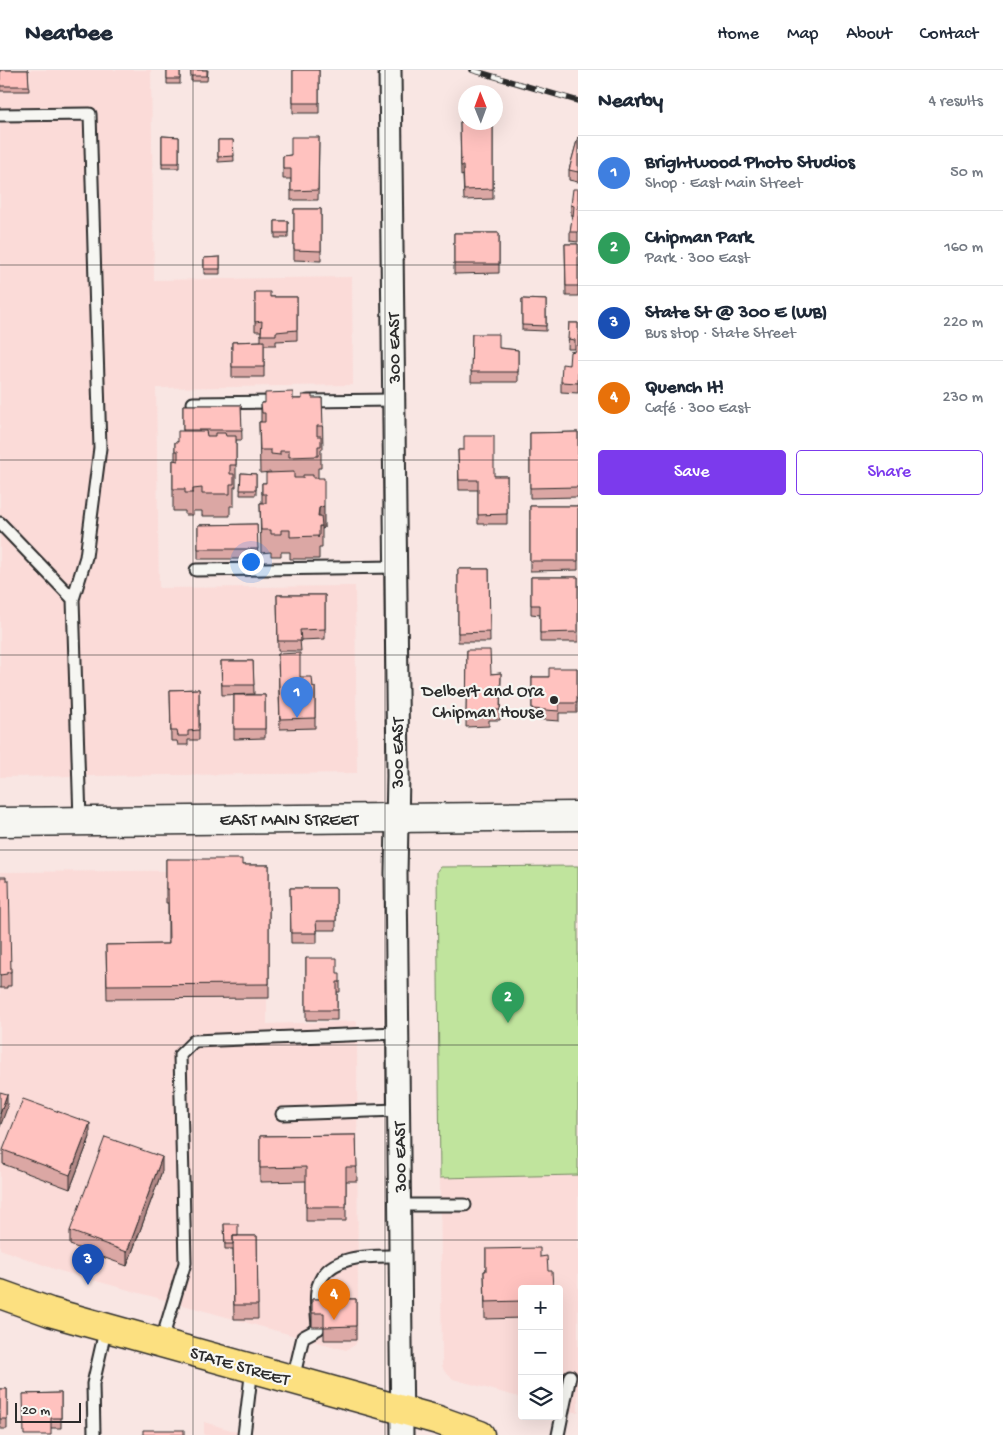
<!DOCTYPE html>
<html lang="en">
<head>
<meta charset="utf-8">
<style>
	:root { --surface:#fff; --page:#f2f2f3; --text:#1f2937; --muted:#747a83; --line:#e0e1e3; --accent:#7c3aed }
	body { margin:0; font-family:"Gochi Hand",sans-serif; background:var(--page); color:var(--text) }
	.controls { position:absolute; right:15px; bottom:15px; display:grid; overflow:hidden; border-radius:5px; box-shadow:0 5px 20px #0002 }
	.controls button { width:45px; height:45px; display:grid; place-items:center; padding:0; border:0; border-bottom:1px solid var(--line); background:var(--surface); color:var(--text); font:25px sans-serif }
	.compass { position:absolute; left:458px; top:15px; width:45px; height:45px; border-radius:50%; background:var(--surface); box-shadow:0 5px 20px #0002; rotate:359deg }
	.scale { position:absolute; left:15px; bottom:12px; width:66px; box-sizing:border-box; padding-left:5px; border:2px solid #2b2b2b; border-top:0; font-size:14px; line-height:18px; white-space:nowrap; color:#2b2b2b; -webkit-text-stroke:4px #f6f6f2; paint-order:stroke }
	.you { position:absolute; left:250px; top:491px; width:18px; height:18px; margin:-12px; border:4px solid #fff; border-radius:50%; background:#1a73e8; box-shadow:0 0 0 8px #1a73e833 }
	.badge { display:grid; place-items:center; width:32px; height:32px; border-radius:50%; background:var(--accent); color:#fff; font-size:16px; font-weight:700 }
	.pin { position:absolute; translate:-50% -41px; filter:drop-shadow(0 1px 2px #0008) }
	.pin::after { content:''; position:absolute; top:26px; width:18px; height:15px; background:inherit; clip-path:polygon(0 0,100% 0,50% 100%) }
	.list { margin:0; padding:0; list-style:none }
	h2 { display:flex; justify-content:space-between; align-items:center; height:65px; margin:0; padding:0 20px; font-size:21px }
	h2 small { font-size:16px; font-weight:400; color:var(--muted) }
	.list li { display:grid; grid-template-columns:32px 1fr auto; gap:15px; align-items:center; box-sizing:border-box; height:75px; padding:0 20px; border-top:1px solid var(--line) }
	.list b { display:block; font-size:19px; white-space:nowrap }
	.list p { margin:0; font-size:16px; white-space:nowrap; color:var(--muted) }
	.list em { font-size:16px; font-style:normal; color:var(--muted) }
	.actions { display:flex; gap:10px; padding:15px 20px }
	.actions a { flex:1; padding:11px 0; border:1px solid var(--accent); border-radius:5px; text-align:center; font-size:18px; color:var(--accent) }
	.actions .main { background:var(--accent); color:#fff }
	.icon { flex:none; width:28px; height:28px; fill:none; stroke:currentColor; stroke-width:2; stroke-linecap:round; stroke-linejoin:round }
	.map { position:relative; flex:none; width:578px; height:1365px; overflow:hidden }
	header { display:flex; align-items:center; gap:30px; box-sizing:border-box; height:70px; padding:0 25px; background:var(--surface); border-bottom:1px solid var(--line) }
	header strong { font-size:24px }
	nav { display:flex; gap:28px; margin-inline-start:auto; font-size:18px }
	main { display:flex }
	aside { flex:1; background:var(--surface) }
	.map>svg:first-child { display:block }
</style>
</head>
<body>
<header>
<strong>Nearbee</strong>
<nav><a>Home</a><a>Map</a><a>About</a><a>Contact</a></nav>
</header>
<main>
<div class="map">
<svg width="578" height="1365" viewBox="0 0 578 1365">
	<rect width="100%" height="100%" fill="#f9e6e3"/>
	<filter id="ink" filterUnits="userSpaceOnUse"><feTurbulence type="fractalNoise" baseFrequency=".02" numOctaves="2"/><feDisplacementMap in="SourceGraphic" scale="10" xChannelSelector="R" yChannelSelector="G"/><feConvolveMatrix kernelMatrix="1 2 1 2 8 2 1 2 1" color-interpolation-filters="sRGB"/></filter>
	<g filter="url(#ink)">
		<path fill="#fbdbd8" d="M0,0h151l3,210 198,-3 1,108 -197,3 3,200 196,-2 2,187 -357,4z
			M270,800v129h-3v25l90,-3 1,318 -3,6 -9,5 -286,-79 -60,-22v-377z
			M578,1105v238l-19,-5v-119h-37v109l-69,-19 -9,-8 -2,-6 -2,-187z
			M204,1352l44,13h-44z"/>
		<path fill="#c0e49d" stroke="#768864" d="M578,796v309l-138,3 -3,-307 3,-4z"/>
		<g fill="none" stroke-linecap="round" stroke-linejoin="round">
			<defs>
				<path id="lane" d="M0,45l90,-1 10,334 -14,109 -13,42 7,221
					M308,331l86,-1
					M193,333l87,-1
					M0,453l73,76
					M196,500l200,-3
					M282,1044l116,-4
					M399,1135h66
					M161,1273l24,-80 -5,-208 14,-14 203,-8
					M293,1309l10,-42 15,-8c0,-12 -4,-30 0,-43 10,-33 55,-30 82,-30
					M94,1365l-1,-51 13,-57
					M244,1365l8,-67
					M558,1365l12,-59"/>
				<path id="street" d="M390,0l8,706 -2,97 6,562"/>
				<path id="secondary" d="M0,752l578,-6"/>
				<path id="primary" d="M0,1224l50,18 388,108 42,15"/>
			</defs>
			<use href="#lane" stroke="#2b2b2b" stroke-width="15"/>
			<use href="#street" stroke="#2b2b2b" stroke-width="25"/>
			<use href="#secondary" stroke="#2b2b2b" stroke-width="31"/>
			<use href="#primary" stroke="#2b2b2b" stroke-width="31"/>
			<use href="#lane" stroke="#f6f6f2" stroke-width="11"/>
			<use href="#street" stroke="#f6f6f2" stroke-width="21"/>
			<use href="#secondary" stroke="#f6f6f2" stroke-width="28"/>
			<use href="#primary" stroke="#fce080" stroke-width="28"/>
			<defs>
				<path id="rail" d="M472,0l106,31"/>
			</defs>
			<use href="#rail" stroke="#2b2b2b" stroke-width="5.5"/>
			<use href="#rail" stroke="#f6f6f2" stroke-width="4" stroke-dasharray="11" stroke-linecap="butt"/>
		</g>
		<path fill="#dba7a4" stroke="#2b2b2b" d="M0,0h28l1,21h-29z
			M167,0h13v14h-13z
			M191,0h17l-1,11h-16z
			M293,0h26v43h-26z
			M460,52h33v77l-29,1 -1,-25 -2,1z
			M162,66l17,1v31h-17z
			M319,67l-1,63h-27v-21h-8v-23l8,-1z
			M578,67v45l-9,-2v-10z
			M218,70h15l1,21 -16,1z
			M578,119v53l-8,-1v-9l3,-17h-2v-10z
			M294,139h27v52l-27,-1z
			M275,151h13v17h-13z
			M454,163h45v40l-45,1z
			M565,174h13v52h-12z
			M220,187v17h-16v-16z
			M255,222l15,5h27v43l-21,1v4h-12v32h-32v-35l29,-1v-10h-6z
			M522,229l24,1v31l-24,-1z
			M569,253h9v70l-17,-1v-10l14,-31v-2h-7z
			M472,264l27,14 19,2v32h-47z
			M322,328l1,51h-2v19h-3v10l6,50 -2,1v19h-3v11h-29v-7h-9v4h-10v-4l-10,1 -1,-50h2v-20h4l5,-11 -11,1 -1,-51h2v-19l32,-4z
			M183,335h58l1,35h-6v47h-2v19h-4v10h-28v-5h-9v4h-8v-4h-12v-51l2,1v-19h3l5,-11z
			M578,362v65l-48,1v-65z
			M458,380h6l30,26h13v48h-29v-34h-19z
			M241,403l15,1v21h-16z
			M530,436h48v64l-48,1z
			M257,454l1,35h-60v-34z
			M458,499h31l1,73h-32z
			M531,507h47v65h-38v-27l-9,-1z
			M277,525h48v44l-25,1 1,11h-23z
			M467,580l24,24 10,-1 -1,47h-11v6l-23,1z
			M278,584l22,23 13,10h2v41l-35,1z
			M221,591h32l1,33 -32,1z
			M577,598v45h-18v8l-27,-2v-42h17z
			M199,619v51h-11v5h-10l-1,-4h-6l-1,-51z
			M234,625h31v43l-31,1z
			M166,789l76,6h27v133l-162,1 -1,-54 62,-1v-41h-2z
			M0,807l11,95v14h-4v2h-7z
			M290,818h46v42h-19v13h-26z
			M306,888l31,15 3,9v10h-3v28h-31z
			M356,1065l1,46h-11v40h-40v-40l-46,1v-46z
			M90,1067l-20,52 -67,-25v-14z
			M162,1101l-35,95 -57,-21v-14z
			M224,1154l14,12h19l1,83h-24l-1,-70h-8z
			M486,1179l36,40v29l-37,1 -1,-48h2z
			M312,1229h44v41h-32v-13h-12z
			M0,1319h7v40h-7z
			M61,1323v35h-10l-28,-34z"/>
		<path fill="#b28886" stroke="#2b2b2b" d="M324,436v22l-2,1v-3h-3l-1,12 1,-30z
			M7,1024v14l-7,19v-13z
			M90,1053v14l-20,52v-14z
			M162,1087v14l-35,95v-14z"/>
		<path fill="#ffc2bf" stroke="#2b2b2b" d="M0,0h28l1,16h-29z
			M167,0h13v9h-13z
			M191,0h16v6h-16z
			M293,0h26v33h-26z
			M460,52h33v67l-29,1 -1,-24h-2z
			M162,66l17,1v26h-17z
			M291,67h28l-1,53 -27,1v-22h-8v-13l8,-1z
			M578,67v35l-9,-2z
			M218,70h15l1,16 -16,1z
			M573,119h5v43h-8l2,-14 1,-1 1,-11 -3,-1z
			M294,139h27v42l-27,-1z
			M275,151h13v12h-13z
			M454,163h45v31h-45z
			M565,174h13v42h-12z
			M220,187v12h-16v-11z
			M255,222h15v5h27v33l-21,2v3h-15l1,-14 -7,1z
			M522,229l24,1v26l-24,-1z
			M569,253h9v60l-17,-1 1,-18 7,1 1,-13 5,-1v-11l-7,-1z
			M472,264h27v14l19,2v22h-47z
			M264,271v26h-32v-25z
			M293,322v7h9v-4h10v3h10l1,28h-6v10h4v10h-3v10l-29,1v-6h-9v4l-9,-1v-4h-11l-1,-28h6v-9h-3l-1,-10h4v-10z
			M183,335h58l1,25h-59z
			M178,361h28l1,5h8v-3h10l1,3h10v29h-6v9h4v10h-4v10h-28v-6l-9,1v4h-8v-4h-12v-29l5,1v-10h-3v-9h3z
			M578,362v55l-48,1v-55z
			M464,366h30v40h13v38l-29,1v-35h-19l-1,-30h6z
			M294,402v6h9v-3h10v3h11v28l-5,2 -1,8h3l1,10h-3v10l-29,1v-7h-9v4h-10v-4h-10l-1,-27h6v-9h-4v-11h4v-10z
			M241,403l15,1v16h-16z
			M530,436h48v55h-48z
			M257,454l1,25h-60v-24z
			M458,499h31l1,63 -32,1z
			M531,507h47v55l-38,1v-28h-9z
			M277,525h48v34l-25,1 1,11h-23z
			M467,580h23l1,24 10,-1 -1,37h-11v7h-23z
			M300,583v24h12l1,10h2v31l-35,1 -2,-65z
			M221,591h32l1,24h-32z
			M549,598h28v35h-18v8l-27,-2v-32h17z
			M199,619v41l-11,1v5h-10l-1,-5h-6l-1,-41z
			M234,625h31v34h-31z
			M166,789h76v6h27v119l-162,1 -1,-40 63,-1 -1,-55h-2z
			M0,807h6v3h3l2,92h-4v2l-7,1z
			M290,818h46v33h-20l1,12h-26z
			M306,888h31v15h3v9h-3v28h-31z
			M0,1022l7,2 -7,20z
			M23,1029l67,24 -20,52 -67,-25z
			M356,1065l1,32h-11v40h-40v-40l-46,1v-32z
			M105,1067l57,20 -35,95 -57,-21z
			M224,1154h14v12h-5v8h-8z
			M233,1166h24l1,69h-24z
			M540,1178v9l7,-1 1,15h4l1,18h-31v12l-37,1 -1,-31h2v-22z
			M312,1229h44v27l-32,1v-14h-12z
			M0,1319h7v30h-7z
			M61,1323v25h-10v17h-27l-1,-41z
			M143,1360h41v5h-41z"/>
	</g>
	<path fill="none" stroke="#2b2b2b" stroke-width="1" stroke-opacity="0.55" d="M193,0v1365M385,0v1365M0,195h578M0,390h578M0,585h578M0,780h578M0,975h578M0,1170h578"/>
	<circle fill="#2b2b2b" stroke="#f6f6f2" stroke-width="2" cx="554" cy="630" r="5"/>
	<g text-anchor="middle" stroke-width="4.5" stroke-linejoin="round" paint-order="stroke">
		<g font-size="18" fill="#2b2b2b" stroke="#f6f6f2">
			<text transform="translate(393 278) rotate(-91)" y="6">300 EAST</text>
			<text transform="translate(397 683) rotate(-90)" y="6">300 EAST</text>
			<text x="289" y="755">EAST MAIN STREET</text>
			<text transform="translate(399 1087) rotate(-91)" y="6">300 EAST</text>
			<text transform="translate(240 1295) rotate(16)" y="6">STATE STREET</text>
		</g>
		<g font-size="18" fill="#2b2b2b" stroke="#f6f6f2" text-anchor="end">
			<text x="544" y="626">Delbert and Ora<tspan x="544" dy="21">Chipman House</tspan></text>
		</g>
	</g>
</svg>
<div class="controls">
<button>+</button>
<button>−</button>
<button><svg class="icon" aria-label="layers" viewBox="0 0 24 24"><path d="M12 4l9 5-9 5-9-5zM3 14l9 5 9-5"/></svg></button>
</div>
<svg class="compass" viewBox="-18 -18 36 36"><path d="M0-13l5 13h-10z" fill="#e53935"/><path d="M0 13l5-13h-10z" fill="#747a83"/></svg>
<div class="scale">20 m</div>
<div class="you"></div>
<div class="pin badge" style="left:297px;top:648px;background:#3f7fe0">1</div>
<div class="pin badge" style="left:508px;top:953px;background:#2e9e5b">2</div>
<div class="pin badge" style="left:88px;top:1215px;background:#1a4fb4">3</div>
<div class="pin badge" style="left:334px;top:1250px;background:#e8710a">4</div>
</div>
<aside>
<h2>Nearby<small>4 results</small></h2>
<ul class="list">
<li><span class="badge" style="background:#3f7fe0">1</span><div><b>Brightwood Photo Studios</b><p>Shop · East Main Street</p></div><em>50 m</em></li>
<li><span class="badge" style="background:#2e9e5b">2</span><div><b>Chipman Park</b><p>Park · 300 East</p></div><em>160 m</em></li>
<li><span class="badge" style="background:#1a4fb4">3</span><div><b>State St @ 300 E (WB)</b><p>Bus stop · State Street</p></div><em>220 m</em></li>
<li><span class="badge" style="background:#e8710a">4</span><div><b>Quench It!</b><p>Café · 300 East</p></div><em>230 m</em></li>
</ul>
<div class="actions"><a class="main">Save</a><a>Share</a></div>
</aside>
</main>
</body>
</html>
